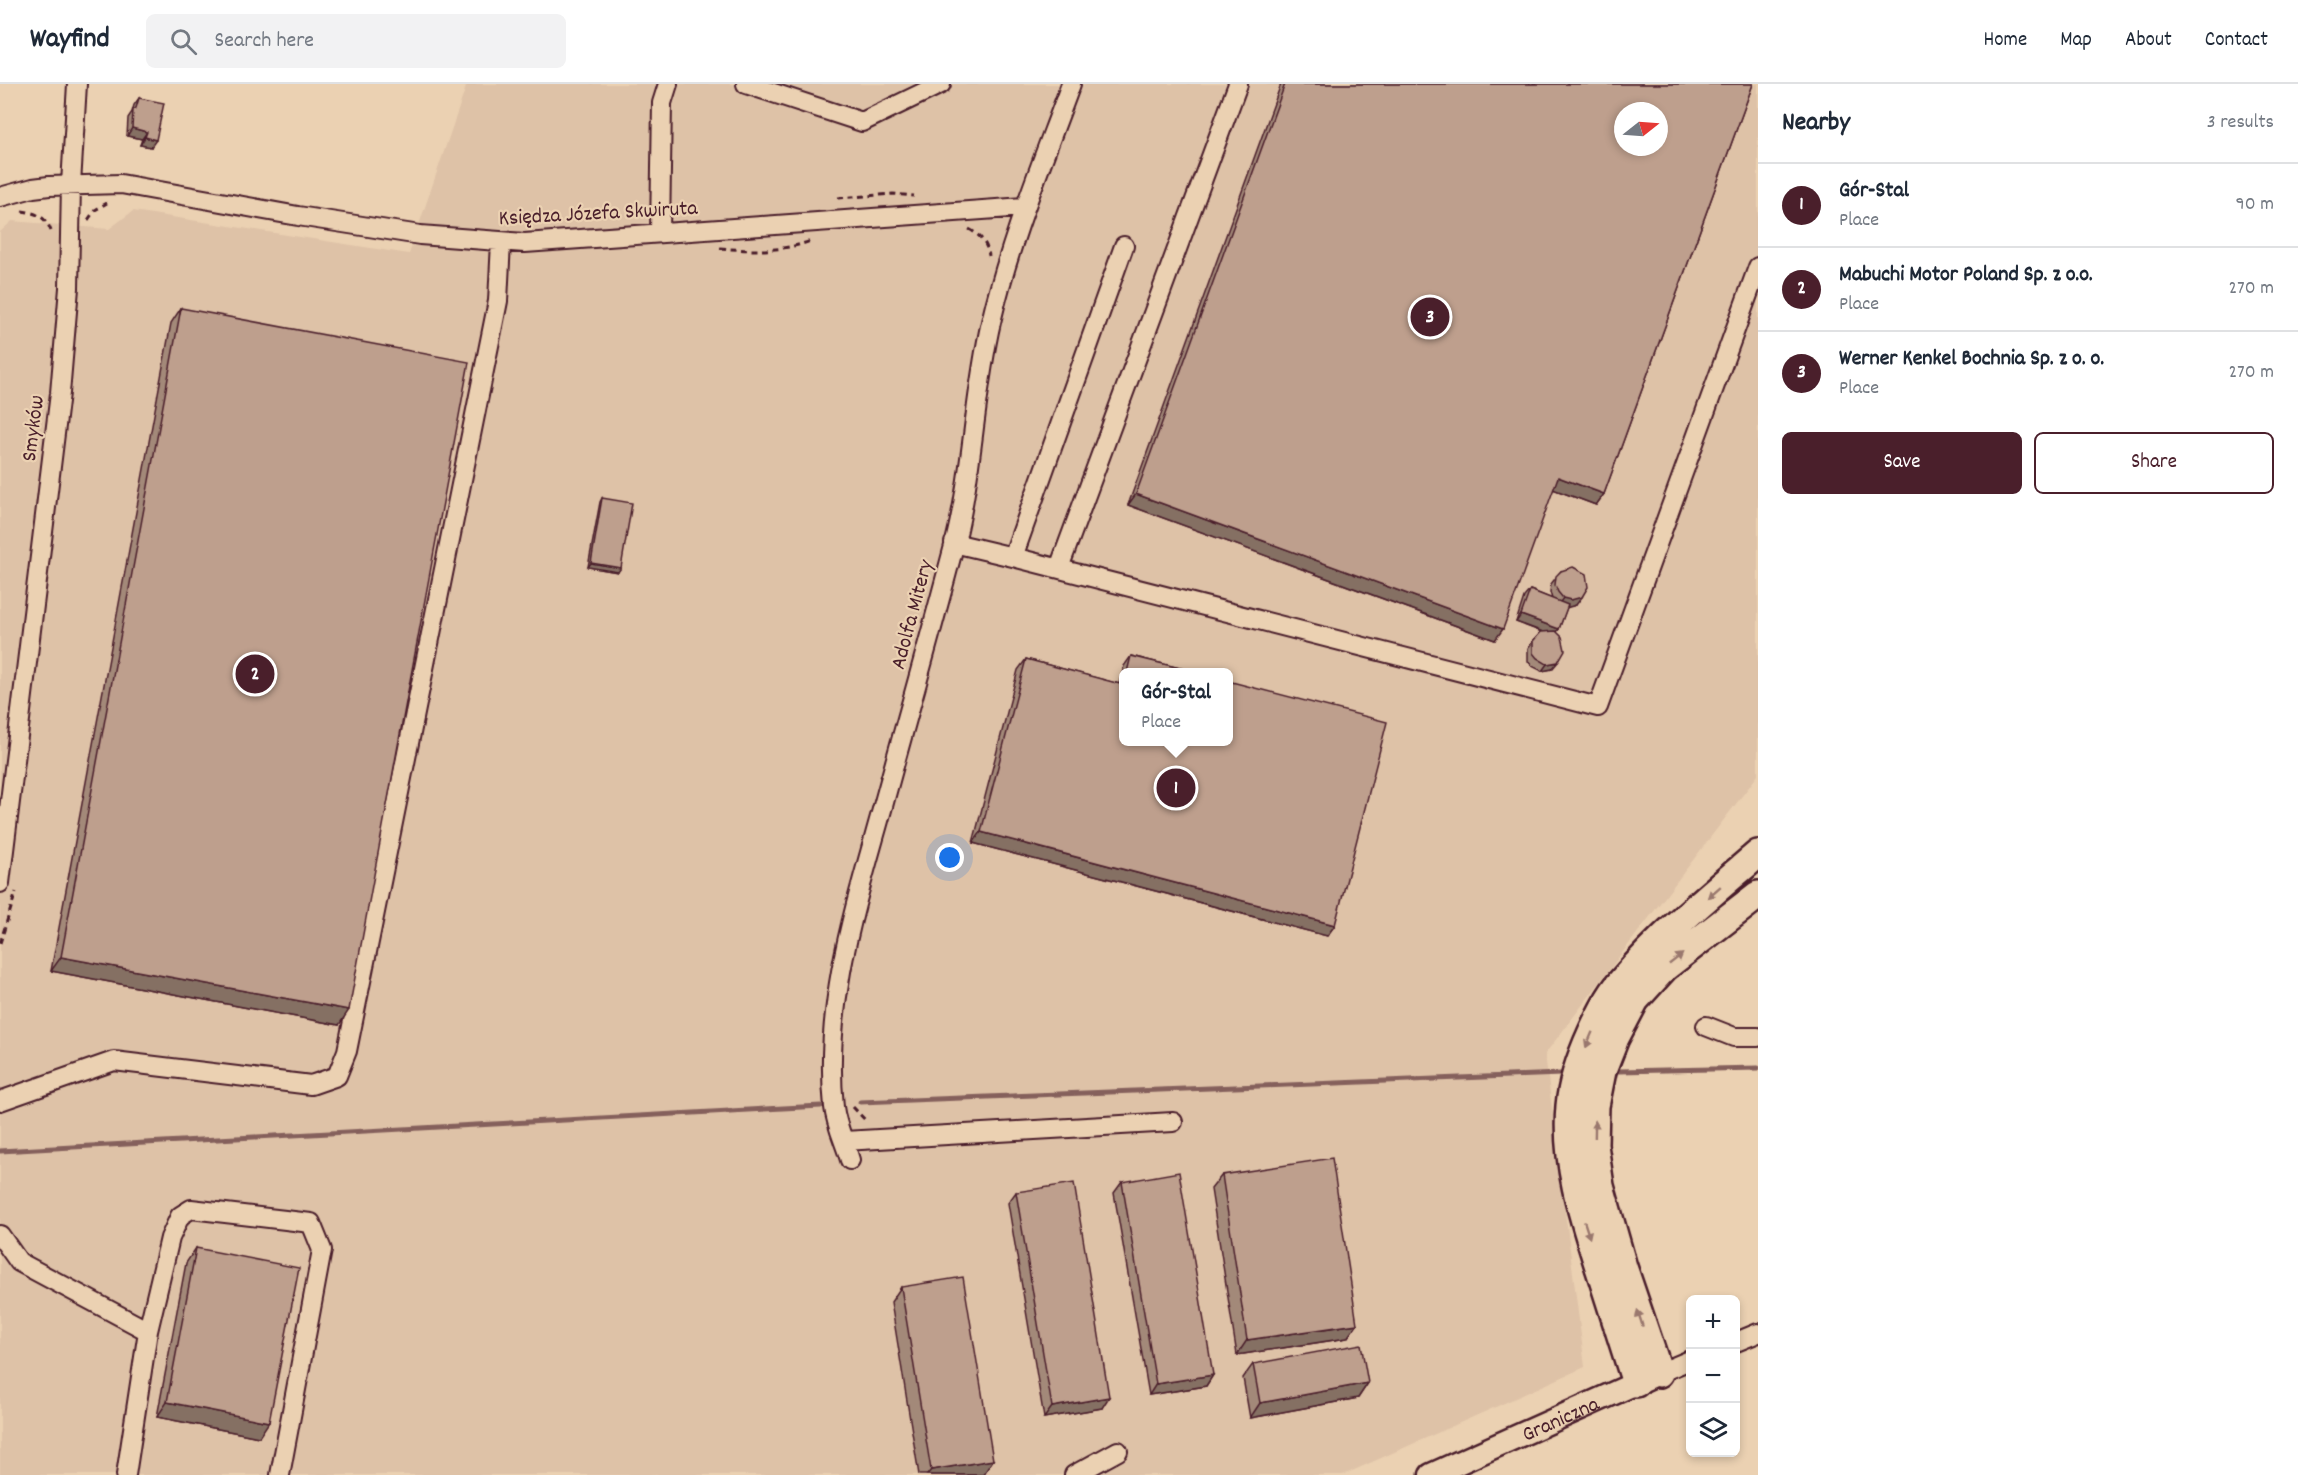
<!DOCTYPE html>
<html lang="en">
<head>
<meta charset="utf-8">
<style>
	:root { --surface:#fff; --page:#f2f2f3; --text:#1f2937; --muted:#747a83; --line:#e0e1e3; --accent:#4a1f2b }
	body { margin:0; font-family:Dekko,sans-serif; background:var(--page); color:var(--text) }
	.controls { position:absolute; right:18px; bottom:18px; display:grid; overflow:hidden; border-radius:9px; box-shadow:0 3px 9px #0003 }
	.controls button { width:54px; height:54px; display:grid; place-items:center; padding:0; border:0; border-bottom:2px solid var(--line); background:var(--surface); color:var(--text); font:30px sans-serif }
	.compass { position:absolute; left:1614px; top:18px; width:54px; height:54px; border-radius:50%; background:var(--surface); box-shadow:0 3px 9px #0003; rotate:73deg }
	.you { position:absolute; left:950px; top:774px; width:21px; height:21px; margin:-15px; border:4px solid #fff; border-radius:50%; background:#1a73e8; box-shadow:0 0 0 9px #1a73e833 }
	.badge { display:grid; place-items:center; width:39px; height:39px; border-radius:50%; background:var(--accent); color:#fff; font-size:20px; font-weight:700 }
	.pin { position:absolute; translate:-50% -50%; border:3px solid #fff; box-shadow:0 2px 6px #0006 }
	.popup { position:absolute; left:1119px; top:584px; width:114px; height:78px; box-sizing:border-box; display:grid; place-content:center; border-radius:9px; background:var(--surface); filter:drop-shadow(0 2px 4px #0005); font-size:20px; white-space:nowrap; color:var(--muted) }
	.popup b { font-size:22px; color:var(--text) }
	.popup::after { content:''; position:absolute; left:50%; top:100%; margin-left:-12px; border:12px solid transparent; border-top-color:var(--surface) }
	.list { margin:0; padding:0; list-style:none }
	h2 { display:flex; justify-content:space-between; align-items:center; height:78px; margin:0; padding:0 24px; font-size:26px }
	h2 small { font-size:20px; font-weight:400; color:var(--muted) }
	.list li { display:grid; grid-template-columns:39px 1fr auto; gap:18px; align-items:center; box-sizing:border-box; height:84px; padding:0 24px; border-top:2px solid var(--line) }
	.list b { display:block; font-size:22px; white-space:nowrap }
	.list p { margin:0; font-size:20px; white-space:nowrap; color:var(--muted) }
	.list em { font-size:20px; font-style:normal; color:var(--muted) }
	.actions { display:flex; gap:12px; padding:18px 24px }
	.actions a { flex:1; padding:14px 0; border:2px solid var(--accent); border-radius:9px; text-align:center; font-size:21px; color:var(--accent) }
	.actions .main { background:var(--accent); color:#fff }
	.icon { flex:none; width:33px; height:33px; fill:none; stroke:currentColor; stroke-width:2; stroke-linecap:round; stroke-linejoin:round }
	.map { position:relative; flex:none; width:1758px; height:1391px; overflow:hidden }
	header { display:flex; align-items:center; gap:36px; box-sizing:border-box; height:84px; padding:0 30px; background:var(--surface); border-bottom:2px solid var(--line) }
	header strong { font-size:28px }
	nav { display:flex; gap:33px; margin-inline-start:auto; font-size:21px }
	.search { width:420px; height:54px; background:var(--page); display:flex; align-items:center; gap:15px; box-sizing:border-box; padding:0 21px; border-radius:9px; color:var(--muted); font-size:22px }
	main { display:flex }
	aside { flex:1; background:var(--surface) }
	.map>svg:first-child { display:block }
</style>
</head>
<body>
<header>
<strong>Wayfind</strong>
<div class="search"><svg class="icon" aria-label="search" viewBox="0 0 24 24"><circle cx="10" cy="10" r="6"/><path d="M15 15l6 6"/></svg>Search here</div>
<nav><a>Home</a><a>Map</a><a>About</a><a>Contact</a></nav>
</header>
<main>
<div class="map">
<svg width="1758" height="1391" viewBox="0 0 1758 1391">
	<rect width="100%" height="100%" fill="#ebd1b2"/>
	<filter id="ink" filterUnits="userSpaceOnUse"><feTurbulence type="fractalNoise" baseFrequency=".0167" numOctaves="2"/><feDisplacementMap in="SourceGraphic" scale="12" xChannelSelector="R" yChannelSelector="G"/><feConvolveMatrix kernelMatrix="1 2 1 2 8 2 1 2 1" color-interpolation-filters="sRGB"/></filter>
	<g filter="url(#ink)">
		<path fill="#dec2a7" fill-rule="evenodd" d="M467,0h1291v691l-213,279 40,313 -242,108h-1343v-1243l12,-11 97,8 24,-18 276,43zM1623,27h36v36h-36zM1124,588h104v70h-104z"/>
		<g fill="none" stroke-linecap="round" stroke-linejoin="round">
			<path stroke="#85605c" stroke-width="5" d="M1619,987l139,-3
				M860,1018l701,-28
				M0,1067l821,-45"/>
			<defs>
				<path id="minor" d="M746,0l116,38 79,-38
					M0,113l33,-9 16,-2 72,-2 177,32 122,19 105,8 499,-36
					M660,149l2,-130 6,-19
					M954,459l59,14 585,150 160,-440
					M1013,473l111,-311
					M1059,484l179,-484
					M0,799l60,-490 9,-105 2,-104 6,-100
					M1706,942l28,11h24
					M0,1017l114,-40 197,24 26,-9 10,-25 151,-750 3,-59
					M844,1057l329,-19
					M850,1076c-5,-17 -14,-35 -16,-53 -11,-103 22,-203 49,-301 24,-88 49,-176 72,-264 18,-72 19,-147 36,-220 19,-82 51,-159 80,-238
					M0,1151l19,27 129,69
					M1736,1258l22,-9
					M1659,1289l31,-13
					M126,1391l22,-144 22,-93 10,-22 11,-7 120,14 11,27 -42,225
					M1074,1391l44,-24"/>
				<g id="major">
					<path id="s1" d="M1431,1391l221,-99"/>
				</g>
				<path id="highway" d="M1659,1289l-36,-106 -23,-81 -6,-41 1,-39 7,-35 13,-33 20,-38 30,-33 93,-72
					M1636,1299c-12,-38 -24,-75 -36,-113 -17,-53 -35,-107 -30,-164 2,-24 12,-52 22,-74 8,-17 17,-36 30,-51 40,-47 89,-87 136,-127"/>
			</defs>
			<use href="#minor" stroke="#4a1f2b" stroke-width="22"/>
			<use href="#major" stroke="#4a1f2b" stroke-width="27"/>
			<use href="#highway" stroke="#4a1f2b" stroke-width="32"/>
			<path stroke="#4a1f2b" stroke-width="3" stroke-dasharray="6 4.5" stroke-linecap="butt" d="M838,114l55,-4 21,2
				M22,127c15,2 24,6 29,20
				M88,136l7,-10 12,-7
				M969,145c11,6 18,14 20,27
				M720,164c32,3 60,4 91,-7
				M0,859l16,-51
				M853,1023l14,15"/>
			<use href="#minor" stroke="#ebd1b2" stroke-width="18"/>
			<use href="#major" stroke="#ebd1b2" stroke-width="22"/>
			<use href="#highway" stroke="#ebd1b2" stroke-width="27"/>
		</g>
		<path fill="#a38979" stroke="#4a1f2b" stroke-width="1.5" d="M1281,0h472l-149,410 -8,11 -43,-16 -58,151 -367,-135z
			M139,14l12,49 -11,-2 2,-6 -15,-3 1,-18 4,-6 2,-7z
			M181,224l158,717 -288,-54 120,-648z
			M602,414l16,74 -30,-5 12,-65z
			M1561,487l15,34 -9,2 -8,22 -3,3 -4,37 -10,2 -10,-5 -4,-5v-13l5,-7 9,-9 -26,-10 8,-25 6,-7 22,9 -2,-7 1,-8z
			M1131,572l65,16h-72v69l211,184 -8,11 -354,-93 45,-173 8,-11 93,25 5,-18z
			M1222,1091l135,149 -10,14 -110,17 -26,-166z
			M1122,1098l91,193 -7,11 -57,9 -35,-202z
			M1016,1108l86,216 -58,10 -36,-215z
			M196,1164l63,189 -102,-20 29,-154z
			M901,1203l92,173 -10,15h-64l-28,-173z
			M1253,1280l115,19 -10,15 -108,20 -7,-40z"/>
		<path fill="#856f63" stroke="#4a1f2b" stroke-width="1.5" d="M132,44l15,4 -5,7 -15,-3z
			M145,53l11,3 -5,7 -11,-2z
			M1558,393l46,17 -8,11 -46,-17z
			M1136,410l367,135 -8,11 -367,-135z
			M591,479l30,5 -3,4 -30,-5z
			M1582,513l-6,8 -10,3 -8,-3 5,-7z
			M1521,531l38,14 -5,7 -38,-14z
			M1558,578l-6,7 -10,2 5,-7z
			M981,748l354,93 -8,11 -354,-93z
			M61,873l288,53 -10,15 -288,-54z
			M1357,1240l-10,14 -110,17 10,-15z
			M1213,1291l-7,11 -57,9 7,-11z
			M1368,1299l-10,15 -108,20 10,-15z
			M1109,1313l-7,11 -58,10 8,-11z
			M167,1318l102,20 -10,15 -102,-20z
			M993,1376l-10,15h-56l4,-5z"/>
		<path fill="#be9f8d" stroke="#4a1f2b" stroke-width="1.5" fill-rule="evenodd" d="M1285,0h468l-149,410 -46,-17 -55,152 -367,-135zM1623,27h36v36h-36z
			M139,14l25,5 -8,37 -11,-3 2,-5 -15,-4 1,-18 3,-2z
			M181,224l288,54 -120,648 -288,-53z
			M602,414l30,5 -11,65 -30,-5z
			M1573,483l13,7 2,13 -6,10 -11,3 -8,-2 -5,-6 -3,-7 1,-9 5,-5z
			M1530,506l38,15 -9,24 -38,-14z
			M1556,547l6,6 3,13 -7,12 -11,2 -10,-6 -4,-5v-12l8,-9z
			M1131,572l65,16h-69z
			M1026,575l98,26v56h104v-60l159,41 -52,203 -354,-93z
			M1332,1074l25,166 -110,16 -25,-165z
			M1179,1088l34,203 -57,9 -34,-202z
			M1074,1099l35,214 -57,10 -36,-215z
			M196,1164l103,20 -30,154 -102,-20z
			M963,1193l30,183 -62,10 -30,-183z
			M1361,1260l7,39 -108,20 -7,-39z"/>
		<defs><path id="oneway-solid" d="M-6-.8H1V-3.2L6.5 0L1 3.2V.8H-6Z" transform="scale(1.5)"/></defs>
		<g fill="#9a786e">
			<use href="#oneway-solid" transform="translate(1714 808) rotate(139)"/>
			<use href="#oneway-solid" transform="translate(1676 875) rotate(-38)"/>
			<use href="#oneway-solid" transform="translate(1589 956) rotate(113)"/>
			<use href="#oneway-solid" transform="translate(1595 1045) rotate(-89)"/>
			<use href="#oneway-solid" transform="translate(1587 1146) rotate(72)"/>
			<use href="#oneway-solid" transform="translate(1640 1234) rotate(-108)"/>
		</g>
	</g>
	<g text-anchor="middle" stroke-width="4.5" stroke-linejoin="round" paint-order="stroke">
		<g font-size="22" fill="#4a1f2b" stroke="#ebd1b2">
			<text transform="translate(598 127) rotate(-3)" y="8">Księdza Józefa Skwiruta</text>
			<text transform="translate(31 344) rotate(-83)" y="8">Smyków</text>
			<text transform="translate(910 530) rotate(-75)" y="8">Adolfa Mitery</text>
			<text dy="8" stroke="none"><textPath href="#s1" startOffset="141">Graniczna</textPath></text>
		</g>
	</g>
</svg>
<div class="controls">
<button>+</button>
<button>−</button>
<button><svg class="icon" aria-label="layers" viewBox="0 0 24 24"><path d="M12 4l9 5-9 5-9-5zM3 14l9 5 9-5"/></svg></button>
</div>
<svg class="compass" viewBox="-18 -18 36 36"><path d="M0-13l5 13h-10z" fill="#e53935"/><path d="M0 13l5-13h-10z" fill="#747a83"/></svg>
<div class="you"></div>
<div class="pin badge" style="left:1176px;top:704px">1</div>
<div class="popup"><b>Gór-Stal</b>Place</div>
<div class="pin badge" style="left:255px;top:590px">2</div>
<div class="pin badge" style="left:1430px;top:233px">3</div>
</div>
<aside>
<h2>Nearby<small>3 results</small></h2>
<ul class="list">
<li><span class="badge">1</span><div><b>Gór-Stal</b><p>Place</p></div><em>90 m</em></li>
<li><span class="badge">2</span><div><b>Mabuchi Motor Poland Sp. z o.o.</b><p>Place</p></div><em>270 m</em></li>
<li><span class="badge">3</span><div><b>Werner Kenkel Bochnia Sp. z o. o.</b><p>Place</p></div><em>270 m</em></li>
</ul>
<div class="actions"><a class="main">Save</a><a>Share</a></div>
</aside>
</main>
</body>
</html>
